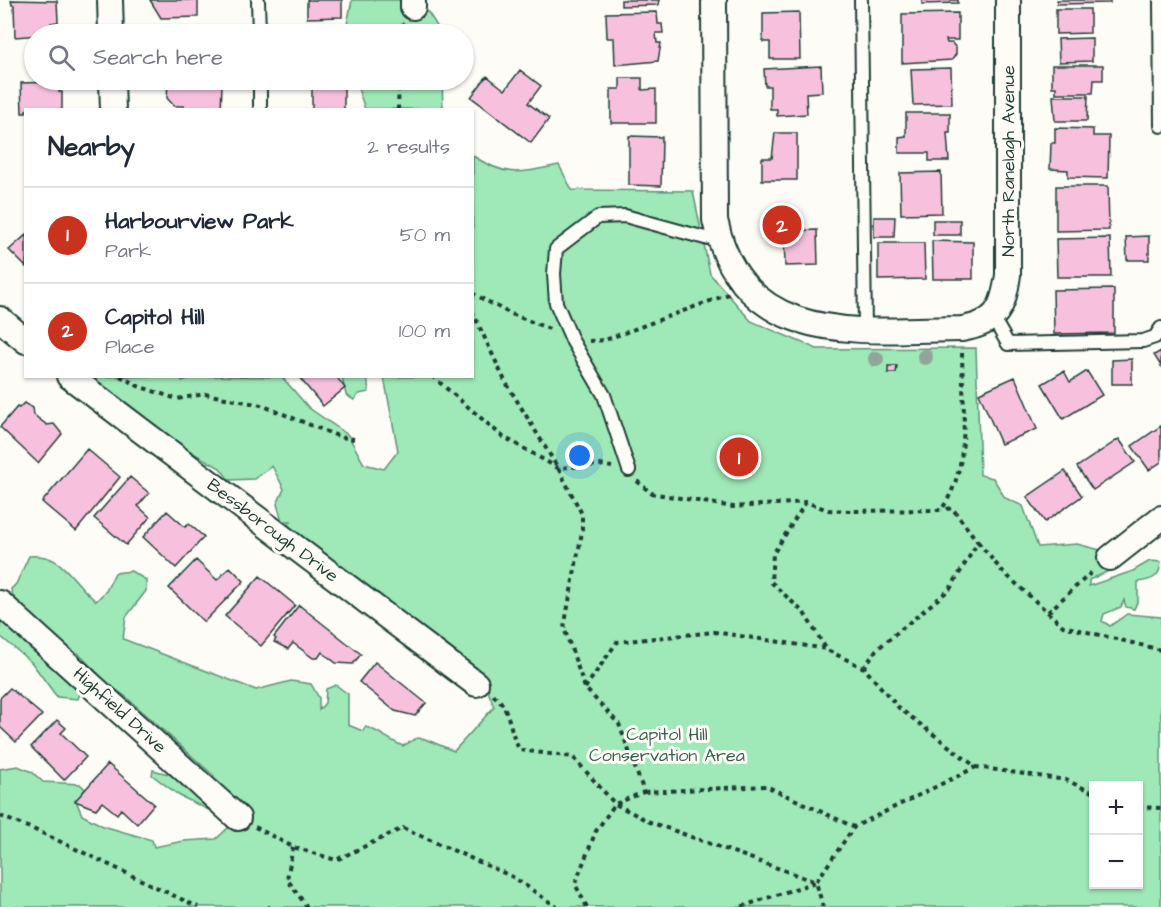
<!DOCTYPE html>
<html lang="en">
<head>
<meta charset="utf-8">
<style>
	:root { --surface:#fff; --page:#f2f2f3; --text:#1f2937; --muted:#747a83; --line:#e0e1e3; --accent:#c8321e }
	body { margin:0; font-family:"Architects Daughter",sans-serif; background:var(--page); color:var(--text) }
	.controls { position:absolute; right:18px; bottom:18px; display:grid; overflow:hidden; border-radius:0px; box-shadow:0 2px 4px #0004 }
	.controls button { width:54px; height:54px; display:grid; place-items:center; padding:0; border:0; border-bottom:2px solid var(--line); background:var(--surface); color:var(--text); font:30px sans-serif }
	.you { position:absolute; left:580px; top:456px; width:21px; height:21px; margin:-15px; border:4px solid #fff; border-radius:50%; background:#1a73e8; box-shadow:0 0 0 9px #1a73e833 }
	.badge { display:grid; place-items:center; width:39px; height:39px; border-radius:50%; background:var(--accent); color:#fff; font-size:20px; font-weight:700 }
	.pin { position:absolute; translate:-50% -50%; border:3px solid #fff; box-shadow:0 2px 6px #0006 }
	.list { margin:0; padding:0; list-style:none }
	h2 { display:flex; justify-content:space-between; align-items:center; height:78px; margin:0; padding:0 24px; font-size:26px }
	h2 small { font-size:20px; font-weight:400; color:var(--muted) }
	.list li { display:grid; grid-template-columns:39px 1fr auto; gap:18px; align-items:center; box-sizing:border-box; height:96px; padding:0 24px; border-top:2px solid var(--line) }
	.list b { display:block; font-size:22px; white-space:nowrap }
	.list p { margin:0; font-size:20px; white-space:nowrap; color:var(--muted) }
	.list em { font-size:20px; font-style:normal; color:var(--muted) }
	.icon { flex:none; width:33px; height:33px; fill:none; stroke:currentColor; stroke-width:2; stroke-linecap:round; stroke-linejoin:round }
	.map { position:relative; flex:none; width:1161px; height:907px; overflow:hidden }
	.search { position:absolute; background:var(--surface); box-shadow:0 2px 4px #0004; left:24px; top:24px; width:450px; height:66px; display:flex; align-items:center; gap:15px; box-sizing:border-box; padding:0 21px; border-radius:33px; color:var(--muted); font-size:22px }
	.panel { position:absolute; background:var(--surface); box-shadow:0 2px 4px #0004; left:24px; top:108px; width:450px; height:270px; border-radius:0px }
	.map>svg:first-child { display:block }
</style>
</head>
<body>
<div class="map">
<svg width="1161" height="907" viewBox="0 0 1161 907">
	<rect width="100%" height="100%" fill="#fdfcf7"/>
	<filter id="ink" filterUnits="userSpaceOnUse"><feTurbulence type="fractalNoise" baseFrequency=".0167" numOctaves="2"/><feDisplacementMap in="SourceGraphic" scale="12" xChannelSelector="R" yChannelSelector="G"/><feConvolveMatrix kernelMatrix="1 2 1 2 8 2 1 2 1" color-interpolation-filters="sRGB"/></filter>
	<g filter="url(#ink)">
		<path fill="#9fe8b7" stroke="#5f9276" stroke-width="1.5" fill-rule="evenodd" d="M352,0h52l6,16 18,-4 14,22h-97z
			M355,80h87l1,29h-78z
			M473,156c35,22 47,17 86,9l13,25 121,1 17,83 41,47 66,28 159,-1 4,127 13,3 12,20 18,8 15,41 39,-3 23,6 11,16 -4,6 -18,8v6l44,-15 17,-10 11,1c-1,16 -9,18 -23,20v18l-4,9 -8,-2 -2,-7 -3,7 -17,7 -2,7 8,5 17,-12 34,3v290h-1161v-138l18,-3 14,6 11,10 37,2 5,5 -8,14 5,12 21,11 49,14 2,7 30,-6 32,-2 13,-12 -14,-14 -35,-17 -28,-21 1,-5 53,14 8,-8 -89,-80 -15,-10 -32,-33 -15,-2 -46,-38 -6,-24 5,-5 13,-28c35,-4 42,26 67,45l10,-10 9,-18 16,-2 15,9v11l-20,26 -3,22 133,51 35,-9 20,3 8,14v12l6,-7 1,-14 10,-4 12,9v31l15,6 2,-4c14,3 24,14 38,19l14,-8 8,1 29,12 40,-44 -11,-29 -198,-149 6,-8h-9l-5,-17 7,-15 -12,-23 -18,13 -25,1 -9,-12 -48,-27 -97,-64 105,-1 2,5 15,-5 85,1 27,31 39,27 16,29 20,5 14,-18 -14,-74 88,-1zM1094,786h44v98h-44z
			M342,377h25l2,15 -10,2 -5,6 -8,-5z
			M0,608l82,80 -4,11 -21,-2 -25,-34 -32,-27z"/>
		<path fill="#f7c1dd" stroke="#1f3d34" stroke-width="1.5" d="M11,0l46,1 1,21 -7,1v11l-36,3 -1,-32h-2z
			M150,0h48v17l-37,1z
			M307,0h35v17l-35,1z
			M621,0h38l-1,5 -37,1z
			M922,0h36v3l-36,1z
			M1057,0h53v3l-53,1z
			M1056,9h34v24l-34,1z
			M657,12l1,12h4l1,9h-7l1,10h4l-3,18 -43,4 -1,-27h-7l-1,-25z
			M799,12l1,47h-30v-17h-7v-29z
			M958,13v27h-12l1,3h5l4,5v6l-4,6 -50,3v-49z
			M157,32h31l13,2h-44z
			M1092,38v23l-33,1 -1,-23z
			M1052,65h51v15h-9l-1,13h-37v-6h-4z
			M821,66l1,26 -16,1 1,21 -30,2v-7h-7v-23h-5l-1,-17z
			M951,68l1,36 -39,1 -2,-36z
			M520,70l21,16 -13,17 21,16 -18,24 -60,-46 16,-21 18,14z
			M620,78h22v12l14,-1v34h-45v-34h9z
			M312,80h32v30h-32z
			M58,82l1,10h3v18h-36v3h-4l-1,-30z
			M168,83l54,2 -1,25h-37v-4h-10l-7,-8z
			M1053,96h35l-1,25h-32z
			M906,113h44v20h-3l2,28h-20v-8h-30v-16l7,-1z
			M1055,128l38,1v7h16l-1,42 -40,-1v-7l-18,-1 1,-26h4z
			M775,133h22v47h-35v-22h10z
			M629,136l33,1 -1,49 -32,-1z
			M941,172l1,41 -41,1 -1,-41z
			M1056,186h52l1,44 -53,1z
			M874,217h21l-1,20h-20z
			M933,220h27v15h-27z
			M817,230l1,35 -33,1 -1,-35z
			M26,235v32l-17,-17z
			M1149,236v24h-22l-1,-23z
			M1110,238l1,39h-54l-1,-38z
			M932,241l41,1v37h-40z
			M878,243h46l1,36 -47,1z
			M1114,289v44l-60,1 -1,-44z
			M1161,351v15l-7,-11z
			M1132,359v25h-20v-24z
			M888,366h9l-1,7h-8z
			M1064,371l6,11 17,-11 15,24 -39,24 -21,-35z
			M298,376h38l9,12 -22,18z
			M1015,377l22,52 -36,15 -22,-51z
			M24,403l9,5 1,7 13,10 7,-1 8,10 -24,29 -38,-36 17,-20 2,1z
			M1161,426v36l-12,8 -17,-24z
			M1119,439l16,23 -42,28 -16,-23z
			M87,449l33,28 -44,54 -34,-29z
			M1065,471l17,25 -37,26 -18,-25z
			M130,477l19,16 -11,13 12,11 -24,28 -32,-27z
			M167,511l18,16 4,-3 15,13 -28,31 -33,-31z
			M196,560l21,20 13,-13 14,14 -40,41 -35,-34z
			M260,576l35,29 -34,41 -36,-30z
			M299,605l62,49 -8,10 -17,-1 -14,-11 -4,6h-5l-20,-15 -5,6 -14,-7 2,-3 -2,-2z
			M375,662l51,41 -11,13 -20,-5 -36,-29z
			M10,688l32,27 -26,27 -16,-15v-29z
			M57,720l9,8 -5,5 25,24 -22,23 -33,-33z
			M108,764l46,40 -17,20 -16,-15 -4,5 -15,-12 -6,7 -21,-8z"/>
		<g fill="none" stroke-linecap="round" stroke-linejoin="round">
			<defs>
				<path id="service" d="M258,0l1,34
					M861,0l4,330
					M1160,0l1,126
					M260,80v30
					M993,318l15,26 135,-3 12,-4 6,-9
					M629,470l-25,-75 -31,-53 -17,-39 -2,-29 2,-25 42,-32 27,-1 80,22 13,-4"/>
				<path id="minor" d="M110,0l1,34
					M714,0l1,220c28,129 145,110 247,109 35,-6 41,-20 46,-54v-275
					M413,7v-7
					M112,80l1,30
					M0,319l26,22
					M69,376l407,308
					M1110,558l51,-40
					M0,603l238,215"/>
			</defs>
			<use href="#service" stroke="#1f3d34" stroke-width="16"/>
			<use href="#minor" stroke="#1f3d34" stroke-width="28"/>
			<path stroke="#1f3d34" stroke-width="4" stroke-dasharray="4.5 4.5" stroke-linecap="butt" d="M400,34l4,-11
				M398,110l1,-30
				M472,293l37,20 43,17
				M472,311l33,70 53,87 24,46v18l-18,96 21,60 34,36 25,68 -29,12 -19,27 -21,53 12,23
				M589,341l16,-1 124,-46
				M120,376l18,10 39,13 28,-5 56,11 79,32 14,2
				M432,376l70,60 56,32 42,-3 12,2
				M637,481l14,12 82,14 73,-5 22,8 23,1 90,-1c32,-44 21,-109 21,-160
				M806,502l-33,52 -2,28 33,31 23,37 37,18 35,40 77,59 90,13 28,13
				M978,542l23,28 62,56 98,24
				M1048,612l45,-41
				M864,668l12,-18 74,-61 28,-47 -26,-34 -10,2
				M585,688l32,-46 97,-10 113,17
				M493,695c18,11 16,39 27,55l53,7 42,47 35,18 166,60 -76,25
				M644,792l122,-6 88,41
				M1138,807l23,1
				M0,816l40,16 158,75
				M255,827l38,20 43,13 67,-32 110,49 44,30
				M293,847l-6,32 20,28
				M268,907h2
				M823,907l-7,-25 38,-55 122,-60"/>
			<use href="#service" stroke="#fdfcf7" stroke-width="12"/>
			<use href="#minor" stroke="#fdfcf7" stroke-width="24"/>
		</g>
		<g fill="#91a69a">
			<circle cx="925" cy="357" r="8"/>
			<circle cx="876" cy="359" r="8"/>
		</g>
	</g>
	<g text-anchor="middle" stroke-width="6" stroke-linejoin="round" paint-order="stroke">
		<g font-size="18" fill="#1f3d34" stroke="#fdfcf7">
			<text transform="translate(1008 161) rotate(-90)" y="6">North Ranelagh Avenue</text>
			<text transform="translate(273 530) rotate(37)" y="6">Bessborough Drive</text>
			<text transform="translate(120 710) rotate(42)" y="6">Highfield Drive</text>
		</g>
		<g font-size="18" fill="#395f4e" stroke="#fdfcf7">
			<text x="667" y="740">Capitol Hill<tspan x="667" dy="21">Conservation Area</tspan></text>
		</g>
	</g>
</svg>
<div class="controls">
<button>+</button>
<button>−</button>
</div>
<div class="you"></div>
<div class="pin badge" style="left:739px;top:457px">1</div>
<div class="pin badge" style="left:782px;top:225px">2</div>
<div class="search"><svg class="icon" aria-label="search" viewBox="0 0 24 24"><circle cx="10" cy="10" r="6"/><path d="M15 15l6 6"/></svg>Search here</div>
<section class="panel">
<h2>Nearby<small>2 results</small></h2>
<ul class="list">
<li><span class="badge">1</span><div><b>Harbourview Park</b><p>Park</p></div><em>50 m</em></li>
<li><span class="badge">2</span><div><b>Capitol Hill</b><p>Place</p></div><em>100 m</em></li>
</ul>
</section>
</div>
</body>
</html>
